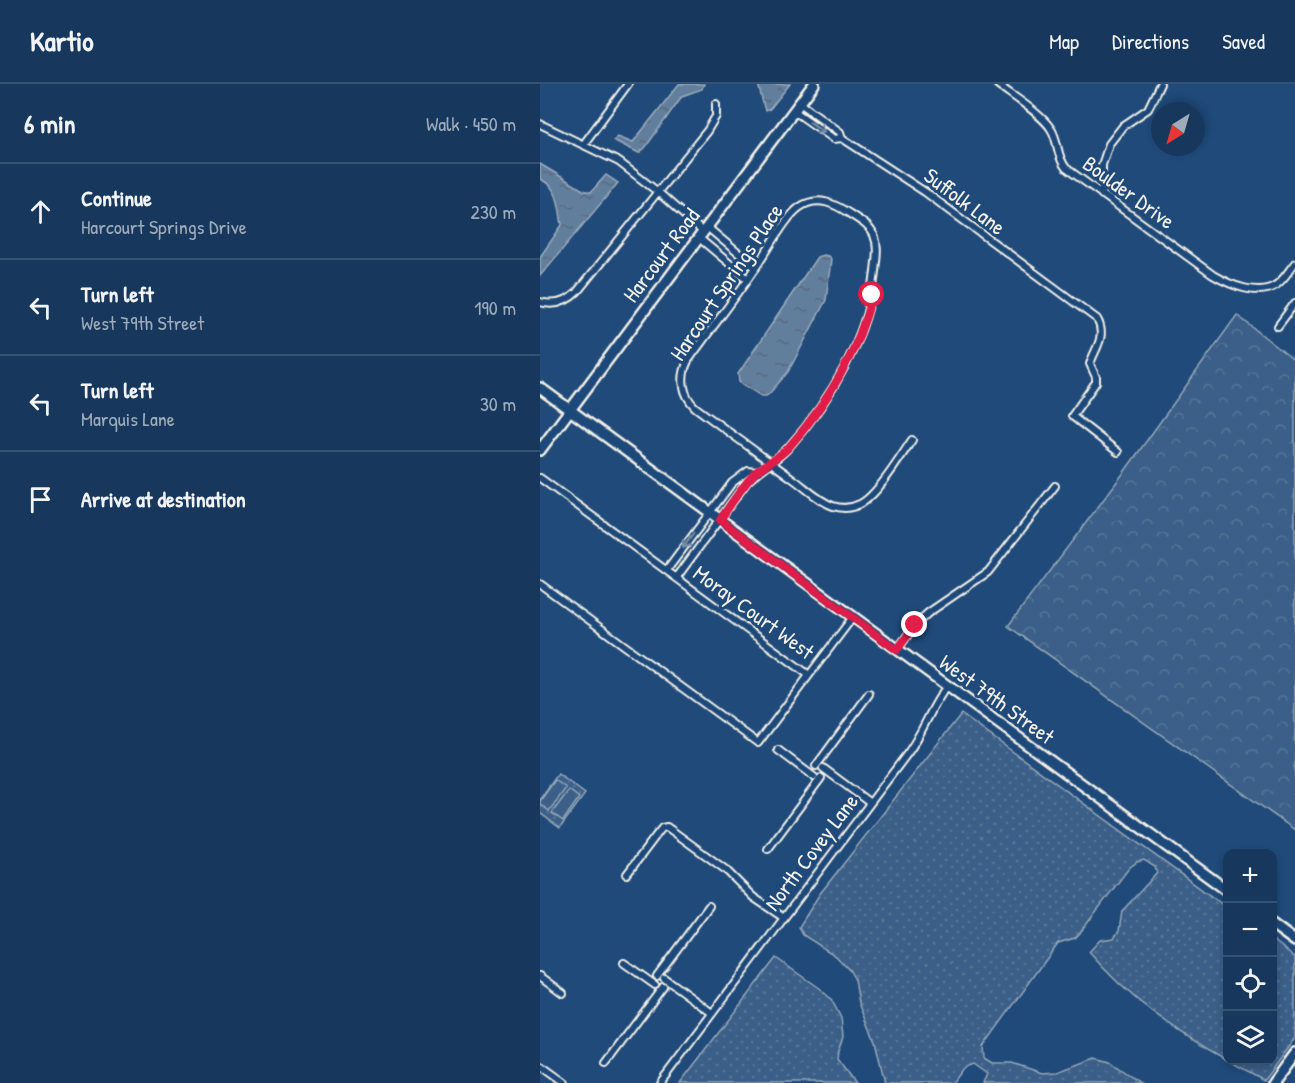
<!DOCTYPE html>
<html lang="en">
<head>
<meta charset="utf-8">
<style>
	:root { --surface:#17385c; --page:#244365; --text:#f1f3f6; --muted:#9eacbb; --line:#365272 }
	body { margin:0; font-family:"Patrick Hand",sans-serif; background:var(--page); color:var(--text) }
	.controls { position:absolute; right:18px; bottom:18px; display:grid; overflow:hidden; border-radius:12px; box-shadow:0 3px 9px #0003 }
	.controls button { width:54px; height:54px; display:grid; place-items:center; padding:0; border:0; border-bottom:2px solid var(--line); background:var(--surface); color:var(--text); font:30px sans-serif }
	.compass { position:absolute; left:611px; top:18px; width:54px; height:54px; border-radius:50%; background:var(--surface); box-shadow:0 3px 9px #0003; rotate:217deg }
	.stop { position:absolute; width:18px; height:18px; margin:-14px; border:4px solid #e11d48; border-radius:50%; background:#fff }
	.stop.end { background:#e11d48; border-color:#fff; box-shadow:0 2px 6px #0008 }
	.list { margin:0; padding:0; list-style:none }
	h2 { display:flex; justify-content:space-between; align-items:center; height:78px; margin:0; padding:0 24px; font-size:26px }
	h2 small { font-size:20px; font-weight:400; color:var(--muted) }
	.list li { display:grid; grid-template-columns:39px 1fr auto; gap:18px; align-items:center; box-sizing:border-box; height:96px; padding:0 24px; border-top:2px solid var(--line) }
	.list b { display:block; font-size:22px; white-space:nowrap }
	.list p { margin:0; font-size:20px; white-space:nowrap; color:var(--muted) }
	.list em { font-size:20px; font-style:normal; color:var(--muted) }
	.icon { flex:none; width:33px; height:33px; fill:none; stroke:currentColor; stroke-width:2; stroke-linecap:round; stroke-linejoin:round }
	.map { position:relative; flex:none; width:755px; height:999px; overflow:hidden }
	header { display:flex; align-items:center; gap:36px; box-sizing:border-box; height:84px; padding:0 30px; background:var(--surface); border-bottom:2px solid var(--line) }
	header strong { font-size:28px }
	nav { display:flex; gap:33px; margin-inline-start:auto; font-size:21px }
	main { display:flex }
	aside { flex:1; background:var(--surface) }
	.map>svg:first-child { display:block }
</style>
</head>
<body>
<header>
<strong>Kartio</strong>
<nav><a>Map</a><a>Directions</a><a>Saved</a></nav>
</header>
<main>
<aside>
<h2>6 min<small>Walk · 450 m</small></h2>
<ul class="list">
<li><svg class="icon" aria-label="ahead" viewBox="0 0 24 24"><path d="M12 20V5M6 11l6-6 6 6"/></svg><div><b>Continue</b><p>Harcourt Springs Drive</p></div><em>230 m</em></li>
<li><svg class="icon" aria-label="left" viewBox="0 0 24 24"><path d="M17 20v-9H6M10 6l-5 5 5 5"/></svg><div><b>Turn left</b><p>West 79th Street</p></div><em>190 m</em></li>
<li><svg class="icon" aria-label="left" viewBox="0 0 24 24"><path d="M17 20v-9H6M10 6l-5 5 5 5"/></svg><div><b>Turn left</b><p>Marquis Lane</p></div><em>30 m</em></li>
<li><svg class="icon" aria-label="arrive" viewBox="0 0 24 24"><path d="M6 21V4h12l-3 4 3 4H6"/></svg><div><b>Arrive at destination</b></div></li>
</ul>
</aside>
<div class="map">
<svg width="755" height="999" viewBox="0 0 755 999">
	<defs>
		<pattern id="green-dots" width="8" height="8" patternUnits="userSpaceOnUse" patternTransform="scale(1.5)"><rect width="8" height="8" fill="#3a5f88"/><path d="M2 2h.1M6 6h.1" fill="none" stroke="#577699" stroke-width="1.8" stroke-linecap="round"/></pattern>
		<pattern id="forest-crowns" width="20" height="18" patternUnits="userSpaceOnUse" patternTransform="scale(1.5)"><rect width="20" height="18" fill="#3a5f88"/><path d="M2 6a3 3 0 1 1 6 0M12 15a3 3 0 1 1 6 0" fill="none" stroke="#577699"/></pattern>
		<pattern id="water-ripples" width="26" height="14" patternUnits="userSpaceOnUse" patternTransform="scale(1.5)"><rect width="26" height="14" fill="#627e9d"/><path d="M2 4q2-2 4 0t4 0M15 11q2-2 4 0t4 0" fill="none" stroke="#58687a"/></pattern>
	</defs>
	<rect width="100%" height="100%" fill="#1f4a7a"/>
	<filter id="ink" filterUnits="userSpaceOnUse"><feTurbulence type="fractalNoise" baseFrequency=".0167" numOctaves="2"/><feDisplacementMap in="SourceGraphic" scale="12" xChannelSelector="R" yChannelSelector="G"/><feConvolveMatrix kernelMatrix="1 2 1 2 8 2 1 2 1" color-interpolation-filters="sRGB"/></filter>
	<g filter="url(#ink)">
		<path fill="url(#green-dots)" stroke="#97a8b8" stroke-width="1.5" d="M421,630l266,194v152c-52,-29 -99,-62 -138,-108l11,-12 14,-2 5,-7 3,-20 35,-38 -2,-6 -11,-7 -7,2 -8,6 -49,65 -5,5 -17,5 -75,104 1,11 8,5h20l30,10 15,-1 39,-14 14,4 30,21h-157l4,-9 -14,-10 -10,4 -11,15h-67l-10,-42 -16,-38 -4,-23 -5,-9 -14,-15 -33,-21 -4,-8 20,-32z
			M18,690l27,20 -25,34 -20,-15v-14z
			M733,856l22,17v81l-31,42 -35,-19 43,-1z
			M236,874l44,31 11,10 10,19 2,19 -5,14 -1,8 18,24h-175z"/>
		<path fill="url(#forest-crowns)" stroke="#97a8b8" stroke-width="1.5" d="M697,231l58,46v469l-287,-204 114,-151z"/>
		<path fill="#3a5f88" stroke="#97a8b8" stroke-width="1.5" d="M15,696l11,8 -17,23 -9,-7v-3z
			M29,706l10,8 -16,23 -11,-8z"/>
		<path fill="url(#water-ripples)" stroke="#9cacbb" stroke-width="1.5" d="M139,0h25l-2,5 -20,7 -37,52 -6,5 -26,-13 5,-4 15,6z
			M218,0h32l-20,25 -5,2z
			M0,80l43,26 8,2 15,-17 12,8 -78,93v-19l22,-32c-3,-18 -3,-38 -22,-46z
			M283,171l5,1 3,3 -5,41 -38,72 -19,22 -3,2h-5l-22,-14 -1,-8 79,-117z"/>
		<g fill="none" stroke-linecap="round" stroke-linejoin="round">
			<defs>
				<path id="street" d="M457,0c14,11 45,30 54,45 8,12 5,27 15,39l147,107c17,10 46,22 63,10 8,-5 13,-15 19,-22
					M260,19l40,29 2,6
					M254,27l40,28 8,-1 83,54 172,127c10,18 -2,29 -7,45l6,13v5l-24,34 46,36
					M0,40l79,38 39,30 45,40
					M43,61l45,-61
					M562,111v-30l7,-21 14,-18 25,-17 12,-25
					M167,143l49,41
					M159,154l49,41
					M0,218c14,4 27,0 37,-10l130,-161 9,-15v-12
					M738,242l17,-23
					M0,394l269,197
					M127,486l65,-87 16,-12 9,1
					M137,493l70,-95c13,-13 30,-22 41,-34 43,-48 81,-113 87,-177 1,-12 4,-24 -1,-36 -5,-10 -15,-15 -24,-21 -15,-10 -32,-19 -50,-7 -15,10 -33,46 -45,62 -21,31 -45,61 -67,92 -8,16 -6,33 7,46 32,24 64,47 97,71 13,9 26,23 41,28 9,3 19,2 27,-2 17,-8 41,-48 52,-64
					M0,500l218,159 95,-126
					M357,566l18,-25 13,-12 60,-41 67,-86
					M238,666l36,27
					M276,682l53,-72
					M283,684l47,35
					M228,765l53,-71
					M87,790l31,-41 4,-5 5,-1 59,43 27,27 31,21
					M84,879l31,22
					M0,892l23,17
					M117,892l52,-70
					M124,894l48,35
					M66,979l57,-76
					M0,981l25,18
					M120,999l247,-329c16,-21 23,-46 40,-68"/>
				<path id="secondary" d="M0,304l688,503
					M0,366l274,-366
					M732,840l23,17
					M733,999l22,-30"/>
			</defs>
			<use href="#street" stroke="#f4f1e8" stroke-width="10"/>
			<use href="#secondary" stroke="#f4f1e8" stroke-width="14"/>
			<use href="#street" stroke="#1f4a7a" stroke-width="6"/>
			<use href="#secondary" stroke="#1f4a7a" stroke-width="9"/>
		</g>
		<defs><path id="oneway-shaft" d="M-6 0H5M1.5-3L5.5 0L1.5 3" fill="none" stroke-width="1.6" stroke-linecap="round" stroke-linejoin="round" transform="scale(1.5)"/></defs>
		<g stroke="#748da6">
			<use href="#oneway-shaft" transform="translate(277 43) rotate(35)"/>
			<use href="#oneway-shaft" transform="translate(148 457) rotate(126)"/>
		</g>
	</g>
	<g fill="none" stroke-linecap="round" stroke-linejoin="round" filter="url(#ink)">
		<path stroke="#e11d48" stroke-width="8" d="M332,211c-13,56 -46,110 -83,152 -10,11 -23,16 -33,25 -14,14 -25,32 -36,48l177,130 18,-25"/>
	</g>
	<g text-anchor="middle" stroke-width="6" stroke-linejoin="round" paint-order="stroke">
		<g font-size="22" fill="#f4f1e8" stroke="#1f4a7a">
			<text transform="translate(589 108) rotate(36)" y="8">Boulder Drive</text>
			<text transform="translate(425 117) rotate(37)" y="8">Suffolk Lane</text>
			<text transform="translate(121 171) rotate(-53)" y="8">Harcourt Road</text>
			<text transform="translate(186 198) rotate(-56)" y="8">Harcourt Springs Place</text>
			<text transform="translate(214 528) rotate(36)" y="8">Moray Court West</text>
			<text transform="translate(457 615) rotate(36)" y="8">West 79th Street</text>
			<text transform="translate(271 768) rotate(-53)" y="8">North Covey Lane</text>
		</g>
	</g>
</svg>
<div class="controls">
<button>+</button>
<button>−</button>
<button><svg class="icon" aria-label="locate" viewBox="0 0 24 24"><circle cx="12" cy="12" r="6"/><path d="M12 2v4M12 18v4M2 12h4M18 12h4"/></svg></button>
<button><svg class="icon" aria-label="layers" viewBox="0 0 24 24"><path d="M12 4l9 5-9 5-9-5zM3 14l9 5 9-5"/></svg></button>
</div>
<svg class="compass" viewBox="-18 -18 36 36"><path d="M0-13l5 13h-10z" fill="#e53935"/><path d="M0 13l5-13h-10z" fill="#9eacbb"/></svg>
<div class="stop" style="left:332px;top:211px"></div>
<div class="stop end" style="left:375px;top:541px"></div>
</div>
</main>
</body>
</html>
